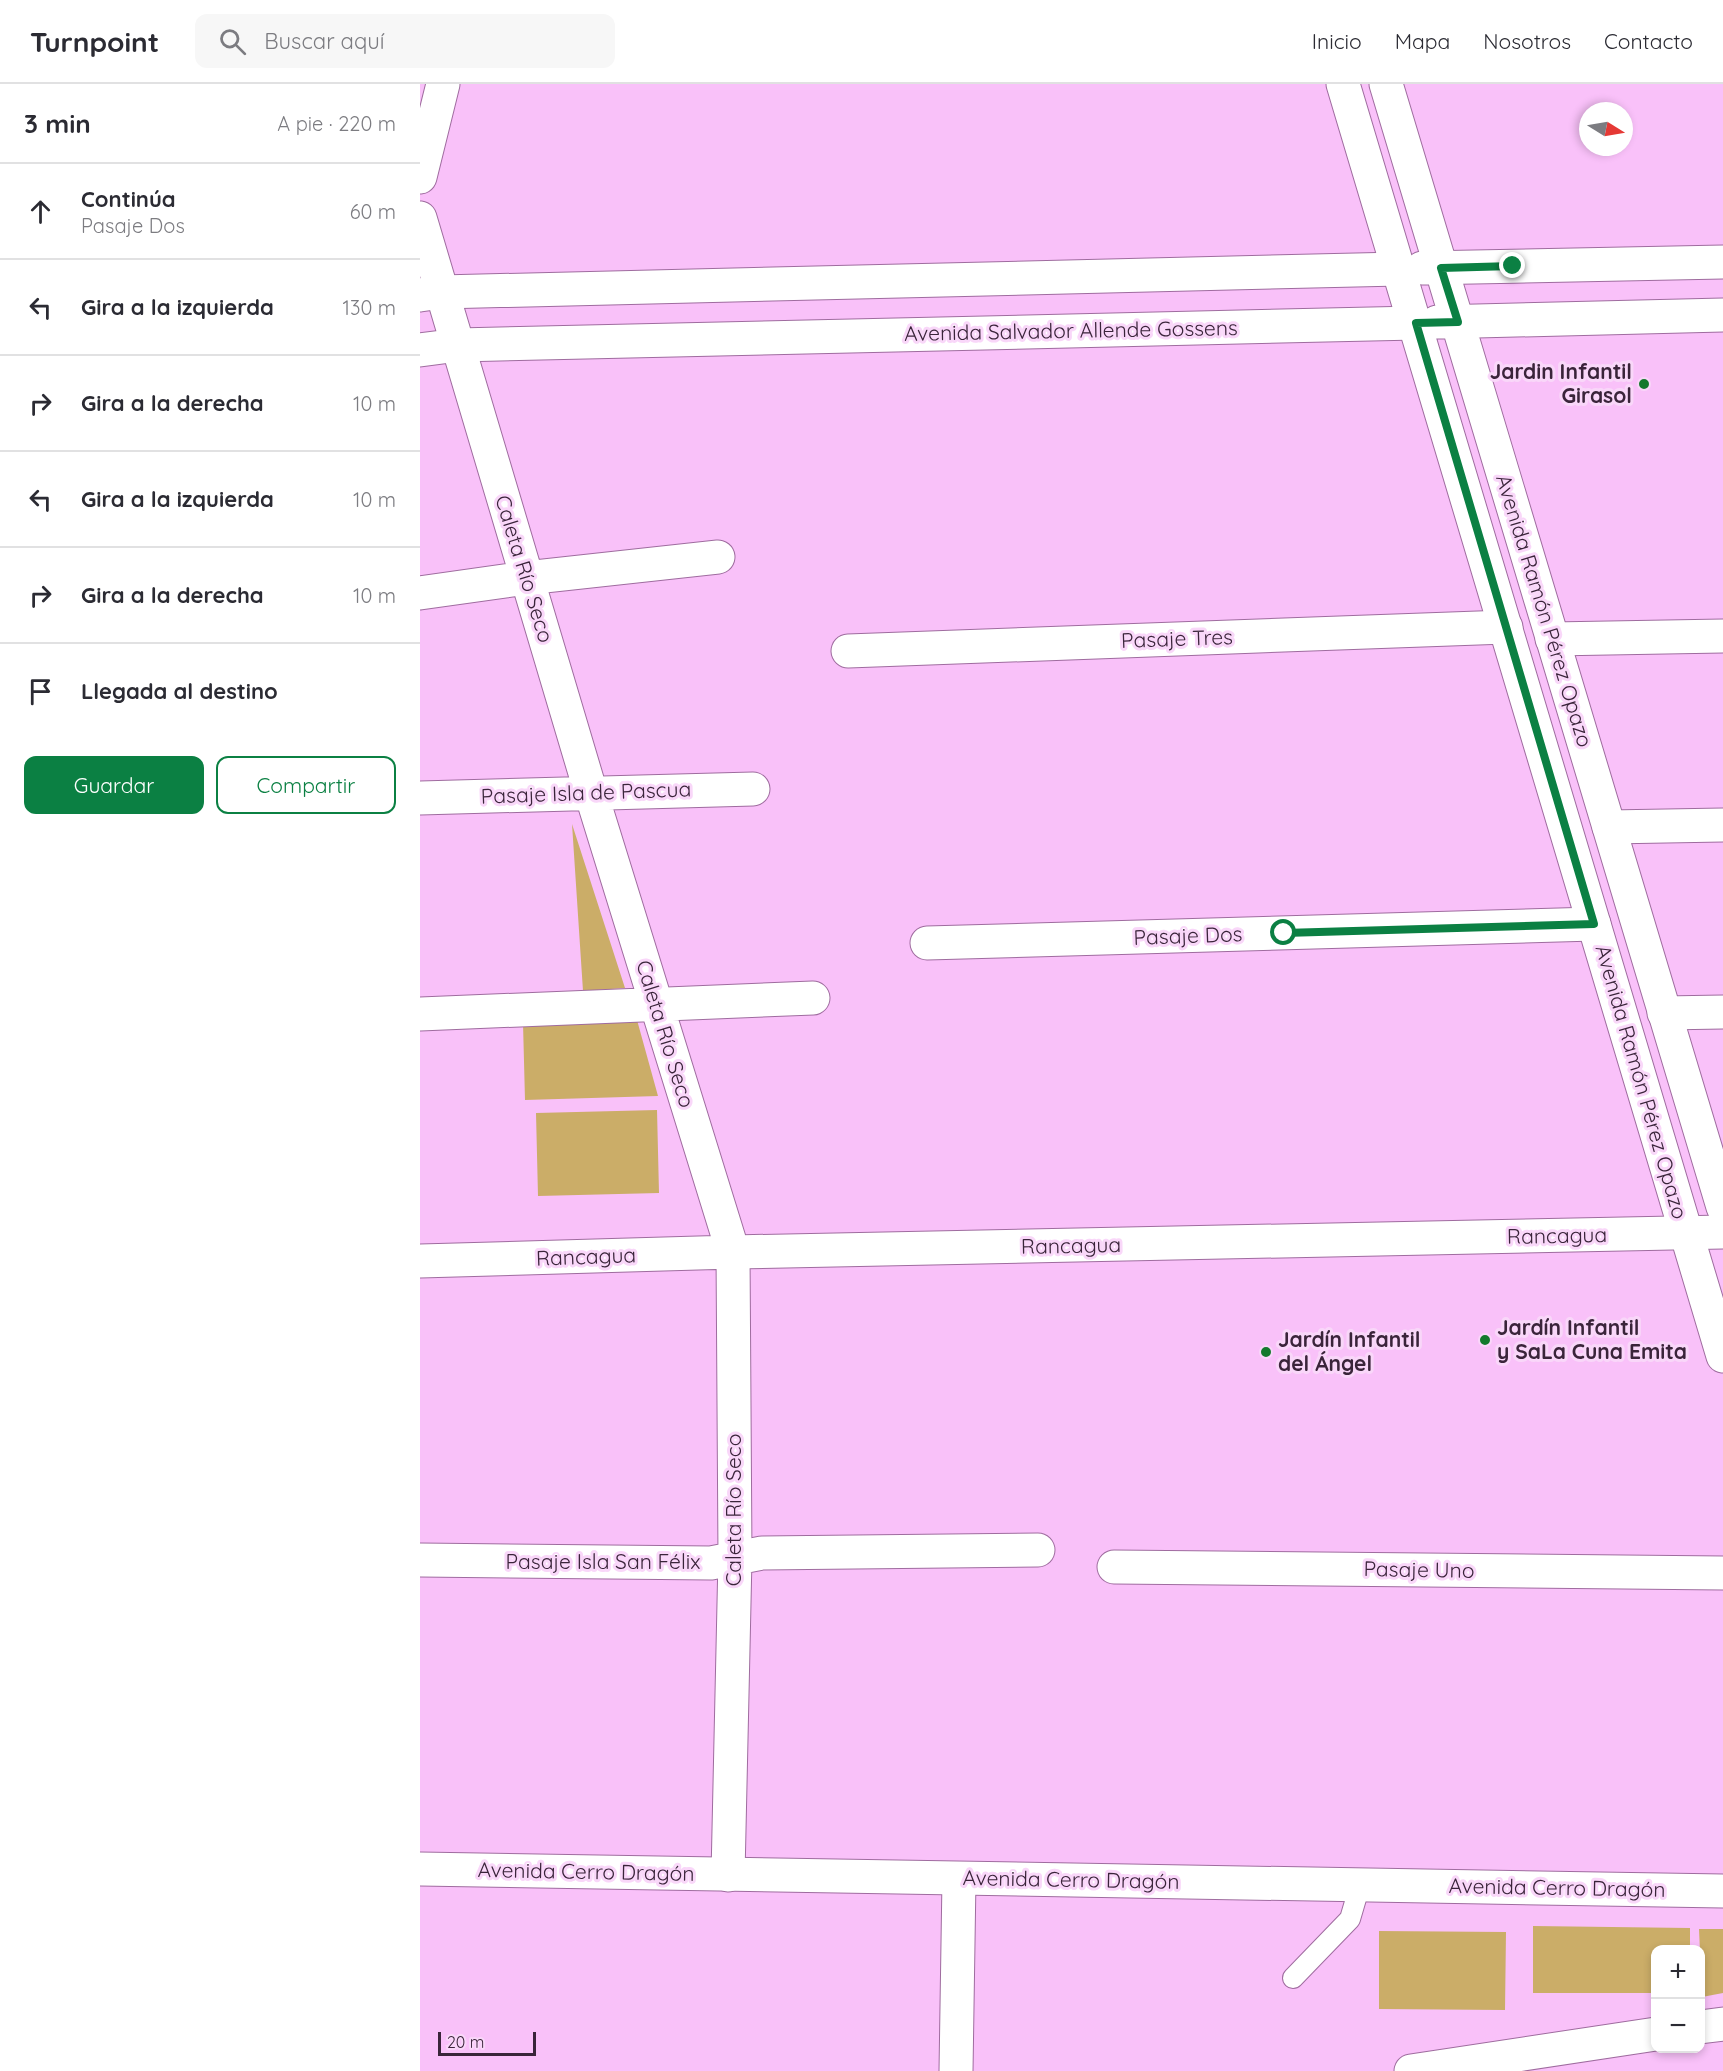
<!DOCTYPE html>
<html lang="es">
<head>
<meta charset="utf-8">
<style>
	:root { --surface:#fff; --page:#f7f7f7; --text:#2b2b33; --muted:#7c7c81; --line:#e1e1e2; --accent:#0b8043 }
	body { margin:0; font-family:Quicksand,sans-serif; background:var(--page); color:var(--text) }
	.controls { position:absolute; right:18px; bottom:18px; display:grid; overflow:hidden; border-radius:12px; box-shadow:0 3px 9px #0003 }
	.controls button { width:54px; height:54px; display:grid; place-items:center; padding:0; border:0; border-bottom:2px solid var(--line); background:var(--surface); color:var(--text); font:30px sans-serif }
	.compass { position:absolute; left:1159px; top:18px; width:54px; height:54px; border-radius:50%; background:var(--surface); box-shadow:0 3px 9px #0003; rotate:101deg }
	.scale { position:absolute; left:18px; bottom:15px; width:98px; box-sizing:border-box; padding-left:6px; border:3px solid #3a243a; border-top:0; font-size:16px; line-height:21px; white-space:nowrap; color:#3a243a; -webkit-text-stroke:4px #f9d7f9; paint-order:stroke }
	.stop { position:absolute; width:18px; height:18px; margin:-14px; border:4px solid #0b8043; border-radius:50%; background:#fff }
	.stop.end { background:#0b8043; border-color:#fff; box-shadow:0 2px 6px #0008 }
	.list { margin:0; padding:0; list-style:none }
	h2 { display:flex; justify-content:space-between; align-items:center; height:78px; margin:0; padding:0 24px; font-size:26px }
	h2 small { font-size:20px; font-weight:400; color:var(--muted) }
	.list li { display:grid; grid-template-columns:39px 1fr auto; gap:18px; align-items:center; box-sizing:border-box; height:96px; padding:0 24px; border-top:2px solid var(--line) }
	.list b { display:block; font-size:22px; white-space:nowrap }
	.list p { margin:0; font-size:20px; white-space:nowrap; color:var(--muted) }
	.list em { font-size:20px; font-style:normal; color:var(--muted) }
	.actions { display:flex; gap:12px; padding:18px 24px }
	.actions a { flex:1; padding:14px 0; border:2px solid var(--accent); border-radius:12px; text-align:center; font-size:21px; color:var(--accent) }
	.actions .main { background:var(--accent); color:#fff }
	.icon { flex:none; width:33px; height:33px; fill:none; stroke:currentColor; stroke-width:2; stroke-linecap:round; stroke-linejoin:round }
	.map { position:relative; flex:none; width:1303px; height:1987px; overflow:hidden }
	header { display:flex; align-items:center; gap:36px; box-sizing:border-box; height:84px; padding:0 30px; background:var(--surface); border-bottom:2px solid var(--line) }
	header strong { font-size:28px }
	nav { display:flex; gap:33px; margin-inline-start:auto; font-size:21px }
	.search { width:420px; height:54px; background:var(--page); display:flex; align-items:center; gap:15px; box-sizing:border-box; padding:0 21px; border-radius:12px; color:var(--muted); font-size:22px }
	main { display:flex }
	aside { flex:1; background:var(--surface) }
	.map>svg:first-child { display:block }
</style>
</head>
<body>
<header>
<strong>Turnpoint</strong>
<div class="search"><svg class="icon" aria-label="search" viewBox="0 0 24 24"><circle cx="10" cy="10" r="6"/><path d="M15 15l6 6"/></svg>Buscar aquí</div>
<nav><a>Inicio</a><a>Mapa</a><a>Nosotros</a><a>Contacto</a></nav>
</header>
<main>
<aside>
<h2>3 min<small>A pie · 220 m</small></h2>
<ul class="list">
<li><svg class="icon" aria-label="ahead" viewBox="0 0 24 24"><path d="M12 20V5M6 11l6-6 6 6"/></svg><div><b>Continúa</b><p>Pasaje Dos</p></div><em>60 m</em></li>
<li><svg class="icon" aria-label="left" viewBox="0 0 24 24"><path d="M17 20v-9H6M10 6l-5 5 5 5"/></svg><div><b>Gira a la izquierda</b></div><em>130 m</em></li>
<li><svg class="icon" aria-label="right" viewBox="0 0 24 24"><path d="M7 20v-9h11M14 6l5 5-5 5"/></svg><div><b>Gira a la derecha</b></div><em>10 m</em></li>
<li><svg class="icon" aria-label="left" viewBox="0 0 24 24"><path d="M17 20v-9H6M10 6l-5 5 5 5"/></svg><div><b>Gira a la izquierda</b></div><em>10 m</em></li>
<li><svg class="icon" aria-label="right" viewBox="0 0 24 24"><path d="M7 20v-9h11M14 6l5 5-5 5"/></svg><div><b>Gira a la derecha</b></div><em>10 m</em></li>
<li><svg class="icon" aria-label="arrive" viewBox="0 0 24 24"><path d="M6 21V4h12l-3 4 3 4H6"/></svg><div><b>Llegada al destino</b></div></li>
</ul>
<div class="actions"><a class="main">Guardar</a><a>Compartir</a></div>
</aside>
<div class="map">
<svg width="1303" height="1987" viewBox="0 0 1303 1987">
	<rect width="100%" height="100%" fill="#f9c1f9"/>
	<path fill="#cbad68" d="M152,740l53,164 -42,3z
		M217,936l21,76 -133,4 -2,-77z
		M237,1026l2,83 -121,3 -2,-83z
		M1113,1842l157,2v21l-34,1 -1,43h-122z
		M1279,1845h24v64l-21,4z
		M959,1847l127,1 -1,78 -126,-1z"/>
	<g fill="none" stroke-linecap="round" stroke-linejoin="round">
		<defs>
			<path id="service" d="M873,1894l57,-59 10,-34"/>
			<path id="minor" d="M0,93l23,-93
				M0,134l171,575 142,459 2,306 -7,317
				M0,509l106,-15 192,-21
				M1132,555l171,-3
				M428,567l658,-24
				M0,714l333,-9
				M1189,743l114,-2
				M507,859l667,-19
				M1244,929l59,-1
				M0,930l393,-16
				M0,1177l313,-9 990,-20
				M0,1476l291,3 51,-10 276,-3
				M694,1483l609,6
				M1280,1943l23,-3
				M536,1987l3,-192
				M991,1987l245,-37"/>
			<path id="tertiary" d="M0,211l21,-3 958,-23
				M0,266l38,-5 958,-22
				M0,1785l1303,22"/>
			<path id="secondary" d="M923,0l380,1272
				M966,0l337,1123
				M1002,184l301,-6
				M1017,238l286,-7"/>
		</defs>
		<use href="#service" stroke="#9f6c9f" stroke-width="22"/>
		<use href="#minor" stroke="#9f6c9f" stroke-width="35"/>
		<use href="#tertiary" stroke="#9f6c9f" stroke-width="35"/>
		<use href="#secondary" stroke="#9f6c9f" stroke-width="35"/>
		<use href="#service" stroke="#fff" stroke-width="20"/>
		<use href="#minor" stroke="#fff" stroke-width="33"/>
		<use href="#tertiary" stroke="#fff" stroke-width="33"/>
		<use href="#secondary" stroke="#fff" stroke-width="33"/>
	</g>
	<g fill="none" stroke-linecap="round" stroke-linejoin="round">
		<path stroke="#0b8043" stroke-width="8" d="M864,849l310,-9 -178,-601 42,-1 -17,-54 72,-2"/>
	</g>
	<g fill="#13792c" stroke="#f9d7f9" stroke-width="2">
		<circle cx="1224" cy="300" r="6"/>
		<circle cx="1065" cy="1256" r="6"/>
		<circle cx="846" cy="1268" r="6"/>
	</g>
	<g text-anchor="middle" stroke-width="6" stroke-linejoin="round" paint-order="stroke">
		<g font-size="21" fill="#3a243a" stroke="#f9d7f9">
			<text transform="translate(651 247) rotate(-1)" y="7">Avenida Salvador Allende Gossens</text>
			<text transform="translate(104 485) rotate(73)" y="7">Caleta Río Seco</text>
			<text transform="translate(1124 527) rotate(73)" y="7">Avenida Ramón Pérez Opazo</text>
			<text transform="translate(757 555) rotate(-2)" y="7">Pasaje Tres</text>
			<text transform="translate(166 709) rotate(-2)" y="7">Pasaje Isla de Pascua</text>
			<text transform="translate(768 852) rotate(-2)" y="7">Pasaje Dos</text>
			<text transform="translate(245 950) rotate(73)" y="7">Caleta Río Seco</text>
			<text transform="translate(1221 998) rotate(74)" y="7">Avenida Ramón Pérez Opazo</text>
			<text transform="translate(1137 1152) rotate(-1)" y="7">Rancagua</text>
			<text transform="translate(651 1162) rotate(-1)" y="7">Rancagua</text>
			<text transform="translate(166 1173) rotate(-2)" y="7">Rancagua</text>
			<text transform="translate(314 1426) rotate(-90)" y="7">Caleta Río Seco</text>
			<text x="183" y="1485">Pasaje Isla San Félix</text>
			<text transform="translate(999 1486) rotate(1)" y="7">Pasaje Uno</text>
			<text transform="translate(166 1788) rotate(1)" y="7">Avenida Cerro Dragón</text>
			<text transform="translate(651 1796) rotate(1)" y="7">Avenida Cerro Dragón</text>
			<text transform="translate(1137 1804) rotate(1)" y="7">Avenida Cerro Dragón</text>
		</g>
		<g font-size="21" font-weight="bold" fill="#3a243a" stroke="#f9d7f9" text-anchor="start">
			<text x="1212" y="295" text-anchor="end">Jardin Infantil<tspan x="1212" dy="24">Girasol</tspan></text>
			<text x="1077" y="1251">Jardín Infantil<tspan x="1077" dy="24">y SaLa Cuna Emita</tspan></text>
			<text x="858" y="1263">Jardín Infantil<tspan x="858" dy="24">del Ángel</tspan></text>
		</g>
	</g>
</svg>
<div class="controls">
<button>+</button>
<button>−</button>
</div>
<svg class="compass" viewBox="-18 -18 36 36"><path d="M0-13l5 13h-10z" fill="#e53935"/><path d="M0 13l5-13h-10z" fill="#7c7c81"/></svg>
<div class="scale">20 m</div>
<div class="stop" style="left:864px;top:849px"></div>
<div class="stop end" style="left:1093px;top:182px"></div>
</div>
</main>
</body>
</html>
